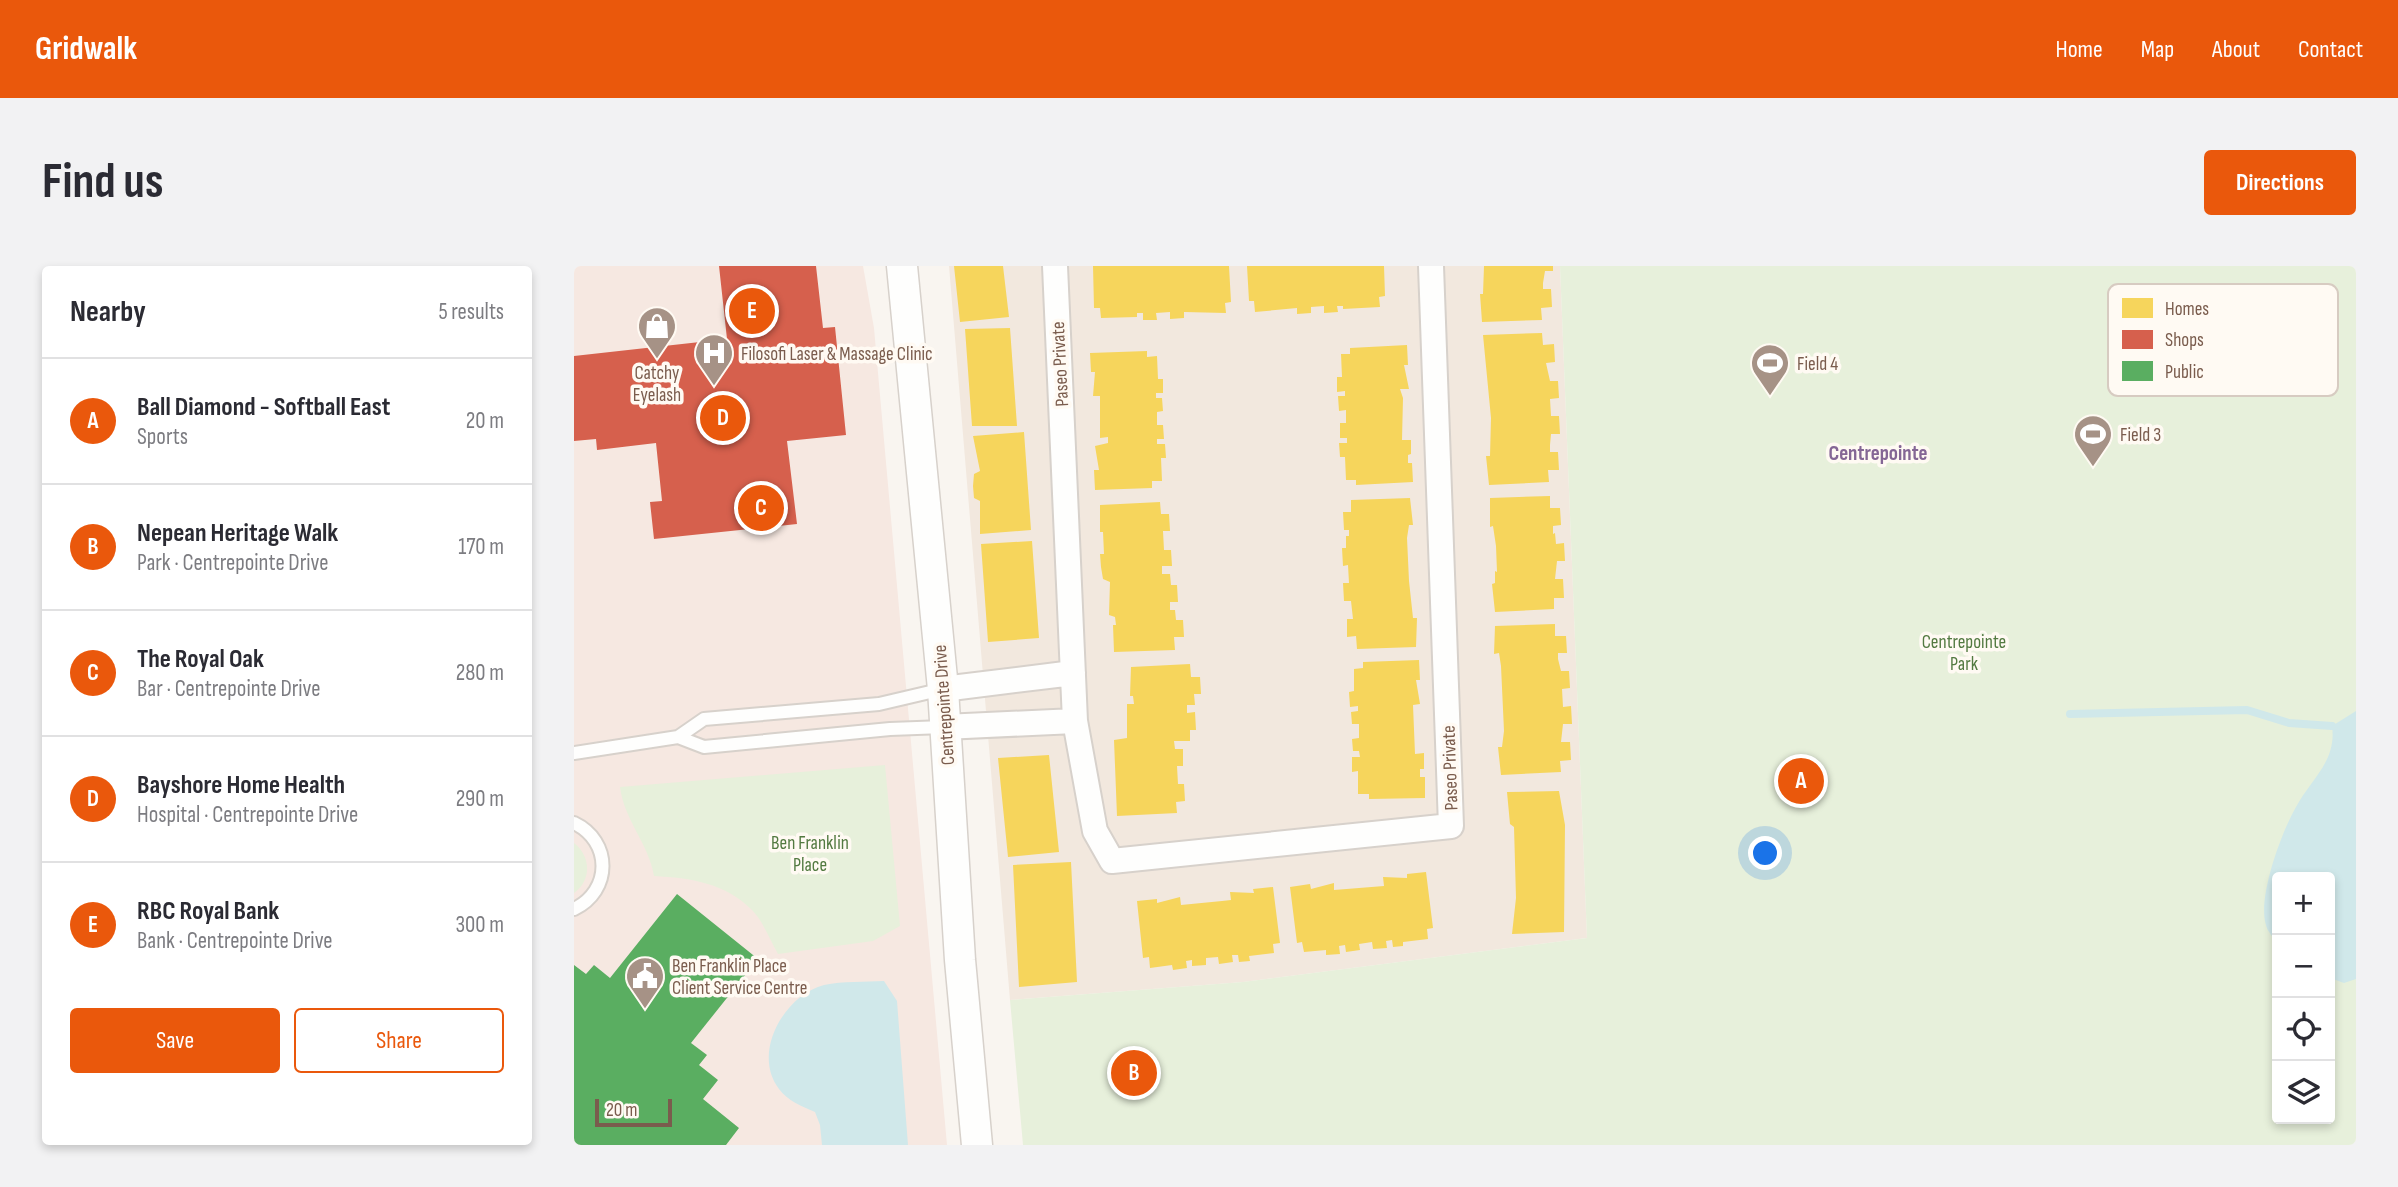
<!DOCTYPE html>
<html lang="en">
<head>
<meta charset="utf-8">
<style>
	:root { --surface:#fff; --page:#f2f2f3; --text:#2b2b33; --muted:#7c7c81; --line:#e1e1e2; --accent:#ea580c }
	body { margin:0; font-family:"Sofia Sans Condensed",sans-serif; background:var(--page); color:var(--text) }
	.controls { position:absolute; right:21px; bottom:21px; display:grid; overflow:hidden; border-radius:7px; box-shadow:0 4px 10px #0003 }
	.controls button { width:63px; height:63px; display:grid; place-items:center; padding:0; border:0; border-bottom:2px solid var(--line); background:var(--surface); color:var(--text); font:35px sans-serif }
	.scale { position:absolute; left:21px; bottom:18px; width:77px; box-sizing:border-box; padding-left:7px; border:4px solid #7a5c4d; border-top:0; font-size:19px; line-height:24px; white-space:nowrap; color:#7a5c4d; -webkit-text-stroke:5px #fffaf3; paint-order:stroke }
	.you { position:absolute; left:1192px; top:588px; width:24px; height:24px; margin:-18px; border:5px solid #fff; border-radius:50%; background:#1a73e8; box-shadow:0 0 0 10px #1a73e833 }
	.badge { display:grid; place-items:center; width:46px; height:46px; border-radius:50%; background:var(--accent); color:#fff; font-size:23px; font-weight:700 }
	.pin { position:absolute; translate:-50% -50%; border:4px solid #fff; box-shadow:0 2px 7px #0006 }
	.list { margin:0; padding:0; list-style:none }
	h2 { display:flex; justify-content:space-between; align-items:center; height:91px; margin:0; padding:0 28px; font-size:30px }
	h2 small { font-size:23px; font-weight:400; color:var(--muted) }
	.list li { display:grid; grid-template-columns:46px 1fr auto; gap:21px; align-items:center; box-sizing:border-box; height:126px; padding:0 28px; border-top:2px solid var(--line) }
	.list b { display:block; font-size:26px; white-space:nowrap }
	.list p { margin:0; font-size:23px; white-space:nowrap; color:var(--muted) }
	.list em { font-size:23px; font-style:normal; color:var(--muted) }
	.actions { display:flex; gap:14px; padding:21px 28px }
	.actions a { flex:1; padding:16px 0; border:2px solid var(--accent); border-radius:7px; text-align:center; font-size:24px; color:var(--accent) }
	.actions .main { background:var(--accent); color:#fff }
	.icon { flex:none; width:38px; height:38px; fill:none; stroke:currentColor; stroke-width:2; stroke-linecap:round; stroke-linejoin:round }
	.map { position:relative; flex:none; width:1782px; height:879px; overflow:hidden; border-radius:7px }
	header { display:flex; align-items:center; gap:42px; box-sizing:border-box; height:98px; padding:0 35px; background:var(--accent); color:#fff }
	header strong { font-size:33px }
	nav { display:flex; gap:38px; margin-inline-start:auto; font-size:24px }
	.intro { display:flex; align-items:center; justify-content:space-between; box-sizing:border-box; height:168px; padding:0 42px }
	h1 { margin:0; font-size:49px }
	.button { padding:18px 32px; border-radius:7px; background:var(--accent); color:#fff; font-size:24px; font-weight:700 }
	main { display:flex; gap:42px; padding:0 42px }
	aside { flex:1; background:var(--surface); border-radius:7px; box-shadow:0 4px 10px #0003 }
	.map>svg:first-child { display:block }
</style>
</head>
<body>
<header>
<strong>Gridwalk</strong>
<nav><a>Home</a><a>Map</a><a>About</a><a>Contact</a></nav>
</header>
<div class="intro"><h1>Find us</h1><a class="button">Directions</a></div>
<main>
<aside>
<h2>Nearby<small>5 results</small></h2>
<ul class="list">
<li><span class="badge">A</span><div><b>Ball Diamond - Softball East</b><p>Sports</p></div><em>20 m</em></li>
<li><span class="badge">B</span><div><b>Nepean Heritage Walk</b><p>Park · Centrepointe Drive</p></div><em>170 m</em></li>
<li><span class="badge">C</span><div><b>The Royal Oak</b><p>Bar · Centrepointe Drive</p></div><em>280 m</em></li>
<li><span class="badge">D</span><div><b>Bayshore Home Health</b><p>Hospital · Centrepointe Drive</p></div><em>290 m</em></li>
<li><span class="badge">E</span><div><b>RBC Royal Bank</b><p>Bank · Centrepointe Drive</p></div><em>300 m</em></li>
</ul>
<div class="actions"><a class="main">Save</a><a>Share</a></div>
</aside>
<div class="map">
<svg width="1782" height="879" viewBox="0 0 1782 879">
	<rect width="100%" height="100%" fill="#f9f5f0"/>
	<path fill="#f2e8de" d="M375,0h611l27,672 -344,44 -233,18z"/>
	<path fill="#f6e8e1" d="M0,0h289l11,62 73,817h-373z"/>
	<path fill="#e7f0db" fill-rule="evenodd" d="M986,0h796v879h-1333l-13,-145 233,-18 344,-44zM1703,611h53v242h-53z
		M311,499l15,161 -27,15 -95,13c-8,-14 -15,-33 -26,-44 -27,-27 -61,-32 -98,-34 -5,-32 -30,-56 -34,-89z
		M0,577c17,13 18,37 0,50z"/>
	<path fill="#d0e8ea" d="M1782,445v268l-12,4 -14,-5v-101h-53v66c-3,-5 -10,-12 -11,-18 -9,-27 16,-94 30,-118 15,-28 41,-46 36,-81z
		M310,715l13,20 11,144h-86l-2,-20 -5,-13c-14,-6 -27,-11 -36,-23 -28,-37 6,-94 45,-104 19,-4 41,-3 60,-4z"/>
	<path fill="#f6d55c" d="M380,0h49l6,51 -49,5z
		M519,0h136l2,36 -6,1 1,10 -42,-1v6l-14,1v-7l-14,1 1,7h-14v-7h-6v4l-36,1 -1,-10h-6z
		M673,0h137l1,30 -6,1 1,10 -37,2v-3h-6l1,6 -14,1v-7l-13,1v6l-14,1v-6l-42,4 -1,-11h-5z
		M910,0h69v5h-8l-2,12v6h8l1,18 -11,1 1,12 -60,2 -2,-28h3z
		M436,62l7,98h-45l-7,-97z
		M968,67l1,12 11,-1 1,18 -9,1 4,18h8l1,17 -9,1 1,17h8l1,18h-9l-1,11v7h8l1,18h-11l1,12 -60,3 -3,-29h4l1,-38 -8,-83z
		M833,79l1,20h-4l5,24h-9l3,9 -1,42h9v14l-3,1v8h4l1,19 -57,3v-5h-10l-1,-23h-5l-1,-14h8v-5h-7v-15h6v-13l-7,1 -1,-15h7v-5l-8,1v-15h5l-1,-23h9v-6z
		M573,85v6l10,-1 1,23h5v14h-7v5h6l1,13 -6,1v13h6l1,14h-7v5h8l1,14h-5l1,23h-10v7l-57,2 -1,-20h5l-4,-24 13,-3v-6l-8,1v-42h-7l2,-24h-4l-1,-19z
		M450,166l7,98 -51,4v-33l-6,-3 -1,-12 1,-12 6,-3 -7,-35z
		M976,230v12h10l1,17 -8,1v8l2,-1 1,11 8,-1 1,18h-8l-2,18h8l1,19h-10v11l-59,3 -3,-28 3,-1v-12l2,1 -1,-26 -3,-20 -3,1v-29z
		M836,232l3,27h-4l-2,13 2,43 4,37h4l-1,29 -59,2 -1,-13 -9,1v-18h6l-2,-18h-7l-1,-18h6l-1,-18 -5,1 -1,-18h4v-12h3v-6h-5l-1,-18h8v-12z
		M586,236l1,12h8l1,17h-7l1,19h7l1,16h-10v8h8l1,11h6l1,17h-8v8h5l1,10h7l1,17h-10l1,13 -61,2 -1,-27h3l-1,-8 -6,-2 1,-33 -7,-3 -2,-12 -1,-13h4l-1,-22h-3v-27z
		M458,275l7,97 -51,4 -7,-98z
		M981,358v12h11l1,17h-9v6l3,12h8l1,17 -8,1 1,18 8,-1 1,18h-9l-2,18h9l1,18 -11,1 1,11 -60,3 -3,-28h4l2,-16 -3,-65 -2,-13 -5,1 1,-28z
		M845,394l1,20h-4l4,24 -7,1 2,49 9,-1v16h-4v8h5v21l-56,1v-5h-11v-23l-6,1v-15h8l-1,-6h-6l-1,-12 7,-1v-14h-7l-1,-12 7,-1v-5l-8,1 -1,-15 5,-1v-22l9,-1v-6z
		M616,398l1,13h9l1,17h-7l1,11h-8v8l8,-1 1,18h-6v11h-16l1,8h8v17h-6l1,18h6l1,17 -9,1 1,11 -60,3 -3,-76 13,-2v-34h7l-1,-8h-3l1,-29z
		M475,489l10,97 -51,5 -10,-99z
		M985,525l6,34 -1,107 -52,2 4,-36 -2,-71 -4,-3 -3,-32z
		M497,596l6,120 -58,5 -6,-122z
		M852,606l7,56 -6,1 1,10 -25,3v4l-10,1 -1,-7 -6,1 1,7 -14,1 -1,-7 -13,2 1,6 -14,2 -1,-7 -6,1 1,8 -14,1v-5l-22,2 -2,-10 -5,1 -7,-56 20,-3 1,5 23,-6v7l50,-4 -1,-9 24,1v-4z
		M699,621l7,56 -7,1 1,9 -25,3 1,5 -11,1 -1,-7h-6l1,7 -14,2 -1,-7 -12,1v7l-14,1v-6l-6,1 1,7 -14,2 -1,-5 -22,3 -1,-11 -6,1 -6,-57 20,-2v4l23,-6 1,8 41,-4 9,-1 -1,-8 24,1 -1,-4z"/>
	<path fill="#d6604d" d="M145,0h97l7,62 12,-1 11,108 -59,6 10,83 -143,15 -4,-37 12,-1 -6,-58 -59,7 -1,-11 -22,2v-85l153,-17z"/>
	<path fill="#5aae61" d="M103,628l81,65 -67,84 16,12 -8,10 19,15 -15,19 36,29 -13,17h-152v-180l12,9 8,-9 16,13z"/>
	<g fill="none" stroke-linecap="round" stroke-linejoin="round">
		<path stroke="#d0e8ea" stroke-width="8" d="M1496,448l177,-4 42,13 43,3"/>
		<defs>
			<path id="service" d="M104,471l26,-18 175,-15 64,-15
				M0,487l104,-16 26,10 186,-18 54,-2
				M0,557c38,18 38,68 0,86"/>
			<path id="minor" d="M481,0l20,455 20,110 17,30 339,-35 -20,-560
				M369,423l130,-16
				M370,461l131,-6"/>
			<path id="tertiary" d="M328,0l41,423 17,271 17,185"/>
		</defs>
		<use href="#service" stroke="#d7d1cb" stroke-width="16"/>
		<use href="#minor" stroke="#d7d1cb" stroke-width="28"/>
		<use href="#tertiary" stroke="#d7d1cb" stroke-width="33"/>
		<use href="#service" stroke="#fefefd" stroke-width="12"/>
		<use href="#minor" stroke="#fefefd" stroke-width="24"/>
		<use href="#tertiary" stroke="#fefefd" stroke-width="30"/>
	</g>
	<defs>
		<symbol id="shop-pin" viewBox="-11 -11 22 30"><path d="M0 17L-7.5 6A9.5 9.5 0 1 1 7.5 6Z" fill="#a69286" stroke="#fffaf3"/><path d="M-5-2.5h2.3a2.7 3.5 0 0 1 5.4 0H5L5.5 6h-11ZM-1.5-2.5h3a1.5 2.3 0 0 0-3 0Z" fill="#fff"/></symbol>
		<symbol id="hospital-pin" viewBox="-11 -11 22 30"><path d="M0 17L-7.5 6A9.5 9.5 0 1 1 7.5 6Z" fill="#a69286" stroke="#fffaf3"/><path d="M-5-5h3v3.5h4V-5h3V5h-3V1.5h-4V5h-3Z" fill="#fff"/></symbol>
		<symbol id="stadium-pin" viewBox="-11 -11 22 30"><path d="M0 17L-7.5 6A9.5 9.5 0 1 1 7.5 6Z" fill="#a69286" stroke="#fffaf3"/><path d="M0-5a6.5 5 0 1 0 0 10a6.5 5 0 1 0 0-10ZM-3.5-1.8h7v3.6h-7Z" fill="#fff"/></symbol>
		<symbol id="civic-pin" viewBox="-11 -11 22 30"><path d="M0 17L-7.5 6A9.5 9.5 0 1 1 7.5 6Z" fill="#a69286" stroke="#fffaf3"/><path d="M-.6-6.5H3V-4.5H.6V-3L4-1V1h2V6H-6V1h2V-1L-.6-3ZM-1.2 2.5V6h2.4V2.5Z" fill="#fff"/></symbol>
	</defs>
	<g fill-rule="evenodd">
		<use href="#shop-pin" x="61" y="38" width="44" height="60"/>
		<use href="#hospital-pin" x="118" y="65" width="44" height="60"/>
		<use href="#stadium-pin" x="1174" y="75" width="44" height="60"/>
		<use href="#stadium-pin" x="1497" y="146" width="44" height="60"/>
		<use href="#civic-pin" x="49" y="688" width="44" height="60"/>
	</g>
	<g text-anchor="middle" stroke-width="7" stroke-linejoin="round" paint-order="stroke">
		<g font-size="19" fill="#7a5c4d" stroke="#fffaf3" text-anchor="start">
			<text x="167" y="94">Filosofi Laser &amp; Massage Clinic</text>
			<text x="1223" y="104">Field 4</text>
			<text x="83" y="113" text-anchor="middle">Catchy<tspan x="83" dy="22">Eyelash</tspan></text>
			<text x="1546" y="175">Field 3</text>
			<text x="98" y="706">Ben Franklin Place<tspan x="98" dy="22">Client Service Centre</tspan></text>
		</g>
		<g font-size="19" fill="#7a5c4d" stroke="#fffaf3">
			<text transform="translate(485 98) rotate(-93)" y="7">Paseo Private</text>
			<text transform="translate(369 439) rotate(-94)" y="7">Centrepointe Drive</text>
			<text transform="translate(875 502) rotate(-92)" y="7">Paseo Private</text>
		</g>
		<g font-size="19" fill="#537a41" stroke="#fffaf3">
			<text x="1390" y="382">Centrepointe<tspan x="1390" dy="22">Park</tspan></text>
			<text x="236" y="583">Ben Franklin<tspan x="236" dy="22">Place</tspan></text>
		</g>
		<g font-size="21" font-weight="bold" fill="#846695" stroke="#fffaf3">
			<text x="1304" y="194">Centrepointe</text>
		</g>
	</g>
	<rect x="1534" y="18" width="230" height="112" rx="10" fill="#fffaf3" stroke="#d7cbc1" stroke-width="2"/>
	<rect x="1548" y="32" width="31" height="20" fill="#f6d55c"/>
	<rect x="1548" y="64" width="31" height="19" fill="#d6604d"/>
	<rect x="1548" y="95" width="31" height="20" fill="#5aae61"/>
	<g font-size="19" fill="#7a5c4d">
		<text x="1591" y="49">Homes</text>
		<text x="1591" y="80">Shops</text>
		<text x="1591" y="112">Public</text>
	</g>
</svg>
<div class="controls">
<button>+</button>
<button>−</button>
<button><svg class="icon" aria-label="locate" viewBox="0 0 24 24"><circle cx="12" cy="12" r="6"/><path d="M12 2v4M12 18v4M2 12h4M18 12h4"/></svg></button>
<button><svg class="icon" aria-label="layers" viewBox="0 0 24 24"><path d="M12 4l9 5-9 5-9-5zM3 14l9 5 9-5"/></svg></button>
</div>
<div class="scale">20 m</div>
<div class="you"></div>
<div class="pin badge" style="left:1227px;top:515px">A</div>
<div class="pin badge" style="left:560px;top:807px">B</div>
<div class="pin badge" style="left:187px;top:242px">C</div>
<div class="pin badge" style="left:149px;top:152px">D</div>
<div class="pin badge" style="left:178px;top:45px">E</div>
</div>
</main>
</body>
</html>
